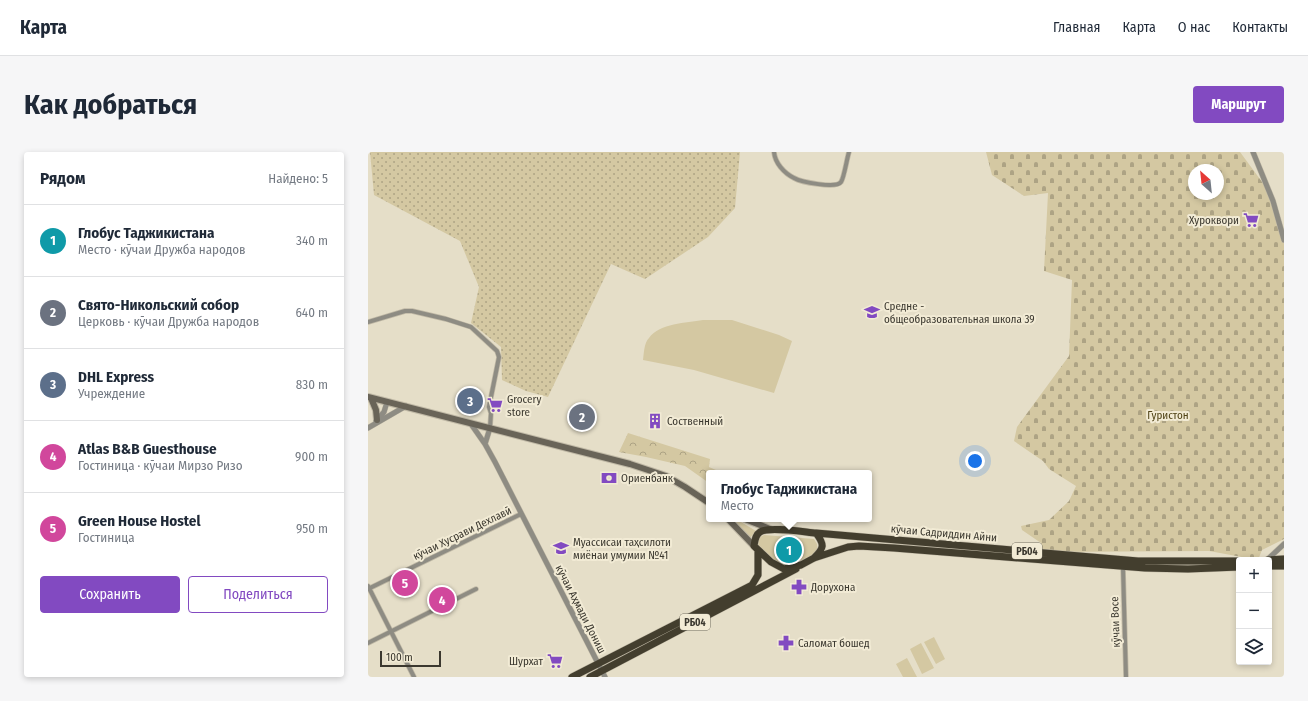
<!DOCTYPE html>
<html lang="ru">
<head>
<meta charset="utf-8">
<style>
	:root { --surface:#fff; --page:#f6f6f7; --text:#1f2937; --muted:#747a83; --line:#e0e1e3; --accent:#824ac1 }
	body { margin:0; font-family:"Fira Sans Condensed",sans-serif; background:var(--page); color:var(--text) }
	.controls { position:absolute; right:12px; bottom:12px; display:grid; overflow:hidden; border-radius:4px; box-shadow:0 2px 6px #0003 }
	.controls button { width:36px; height:36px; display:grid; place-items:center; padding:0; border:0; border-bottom:1px solid var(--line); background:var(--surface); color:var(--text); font:20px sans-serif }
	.compass { position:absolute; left:820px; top:12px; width:36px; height:36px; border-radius:50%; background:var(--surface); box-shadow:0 2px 6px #0003; rotate:333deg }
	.scale { position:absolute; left:12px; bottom:10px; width:61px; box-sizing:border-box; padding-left:4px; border:2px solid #3b382f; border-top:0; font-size:11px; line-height:14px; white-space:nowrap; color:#3b382f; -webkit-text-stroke:3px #f2ebd5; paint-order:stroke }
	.you { position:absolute; left:607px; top:309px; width:14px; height:14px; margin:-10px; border:3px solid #fff; border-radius:50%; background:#1a73e8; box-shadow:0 0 0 6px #1a73e833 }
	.badge { display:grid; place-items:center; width:26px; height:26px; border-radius:50%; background:var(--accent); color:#fff; font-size:13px; font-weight:700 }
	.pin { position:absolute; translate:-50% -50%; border:2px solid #fff; box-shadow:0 1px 4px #0006 }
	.popup { position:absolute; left:338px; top:318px; width:166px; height:52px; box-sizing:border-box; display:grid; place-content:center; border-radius:4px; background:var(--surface); filter:drop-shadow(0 1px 3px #0005); font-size:13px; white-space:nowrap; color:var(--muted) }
	.popup b { font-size:15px; color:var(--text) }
	.popup::after { content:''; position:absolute; left:50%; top:100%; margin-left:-8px; border:8px solid transparent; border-top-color:var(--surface) }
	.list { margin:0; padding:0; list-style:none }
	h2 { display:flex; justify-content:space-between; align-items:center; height:52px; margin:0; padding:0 16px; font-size:17px }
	h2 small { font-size:13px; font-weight:400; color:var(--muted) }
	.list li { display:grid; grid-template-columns:26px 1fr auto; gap:12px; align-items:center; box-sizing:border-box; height:72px; padding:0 16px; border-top:1px solid var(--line) }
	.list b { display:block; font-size:15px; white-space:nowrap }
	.list p { margin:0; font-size:13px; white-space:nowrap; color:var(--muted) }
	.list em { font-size:13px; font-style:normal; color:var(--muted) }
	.actions { display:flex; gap:8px; padding:12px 16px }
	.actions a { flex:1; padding:9px 0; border:1px solid var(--accent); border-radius:4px; text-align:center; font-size:14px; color:var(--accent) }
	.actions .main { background:var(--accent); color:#fff }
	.icon { flex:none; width:22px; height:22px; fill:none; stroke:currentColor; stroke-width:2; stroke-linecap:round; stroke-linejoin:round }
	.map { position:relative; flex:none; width:916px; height:525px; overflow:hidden; border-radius:4px }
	header { display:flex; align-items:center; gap:24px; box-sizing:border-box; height:56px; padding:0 20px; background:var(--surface); border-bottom:1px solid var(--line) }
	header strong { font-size:19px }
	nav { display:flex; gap:22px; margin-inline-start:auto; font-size:14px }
	.intro { display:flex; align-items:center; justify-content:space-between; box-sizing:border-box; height:96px; padding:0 24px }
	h1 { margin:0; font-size:28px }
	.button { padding:10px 18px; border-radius:4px; background:var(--accent); color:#fff; font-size:14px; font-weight:700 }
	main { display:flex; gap:24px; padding:0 24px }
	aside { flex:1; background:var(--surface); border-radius:4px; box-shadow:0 2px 6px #0003 }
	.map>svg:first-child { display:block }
</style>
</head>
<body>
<header>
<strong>Карта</strong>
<nav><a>Главная</a><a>Карта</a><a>О нас</a><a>Контакты</a></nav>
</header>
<div class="intro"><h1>Как добраться</h1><a class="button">Маршрут</a></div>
<main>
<aside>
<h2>Рядом<small>Найдено: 5</small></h2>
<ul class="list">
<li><span class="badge" style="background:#0f9aa8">1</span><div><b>Глобус Таджикистана</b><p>Место · кӯчаи Дружба народов</p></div><em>340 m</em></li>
<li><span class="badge" style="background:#6b7280">2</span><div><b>Свято-Никольский собор</b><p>Церковь · кӯчаи Дружба народов</p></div><em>640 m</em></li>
<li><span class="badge" style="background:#5c6f8a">3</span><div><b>DHL Express</b><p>Учреждение</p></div><em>830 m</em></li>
<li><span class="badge" style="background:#d1479c">4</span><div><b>Atlas B&amp;B Guesthouse</b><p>Гостиница · кӯчаи Мирзо Ризо</p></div><em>900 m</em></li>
<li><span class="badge" style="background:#d1479c">5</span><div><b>Green House Hostel</b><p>Гостиница</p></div><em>950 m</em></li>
</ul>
<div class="actions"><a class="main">Сохранить</a><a>Поделиться</a></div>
</aside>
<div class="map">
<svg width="916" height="525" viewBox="0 0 916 525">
	<defs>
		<pattern id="forest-crowns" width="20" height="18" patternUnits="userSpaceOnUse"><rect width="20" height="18" fill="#d4c8a2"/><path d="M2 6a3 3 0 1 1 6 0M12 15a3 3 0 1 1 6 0" fill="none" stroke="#ada384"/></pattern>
		<pattern id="cemetery-stones" width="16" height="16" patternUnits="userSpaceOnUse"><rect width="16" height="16" fill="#d4c8a2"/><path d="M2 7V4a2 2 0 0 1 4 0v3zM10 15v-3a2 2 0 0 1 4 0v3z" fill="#ada384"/></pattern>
		<pattern id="park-dots" width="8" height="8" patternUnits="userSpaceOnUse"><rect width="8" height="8" fill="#d4c8a2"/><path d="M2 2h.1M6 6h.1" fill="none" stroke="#ada384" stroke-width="1.8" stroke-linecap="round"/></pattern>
	</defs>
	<rect width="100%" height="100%" fill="#e5dec8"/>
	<path fill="#d4c8a2" d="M335,168h29l47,15 13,6 -18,52 -80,-23 -51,-10c1,-7 1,-17 6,-22 11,-15 37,-15 54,-18z
		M368,367l20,12 -6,7 -16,-18z
		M396,383l50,4 3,5 1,9 -31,13 -12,-2 -17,-18v-5l2,-4z
		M566,485l11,22 -9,5 -12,-22z
		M553,491l13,25 -12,6 -12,-25z
		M539,506l10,19h-14l-7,-13z"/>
	<path fill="url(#forest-crowns)" d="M260,281l82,26 -1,8 7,3 -1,3h-6v10l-24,-17 -39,-9 -27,-5z"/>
	<path fill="url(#cemetery-stones)" fill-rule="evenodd" d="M618,0h254l31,42 13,47v298l-22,11 -4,10 -49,-9 -169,1 1,-9 -19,-13 -1,-4 28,-6 20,-19 7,-15 -27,-17 -6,-8 -29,-20 3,-14 52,-71 3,-76 -28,-9 4,-78 -24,3 -32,-21zM826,18h24v24h-24z"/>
	<path fill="url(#park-dots)" d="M2,0h370l-5,56 -27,29 -63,42 -34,-15 -63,133 -22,-6 -24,-11 -1,-33 -30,-24 8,-36 -19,-46 -86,-46z"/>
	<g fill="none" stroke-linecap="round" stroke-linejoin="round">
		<defs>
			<path id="minor" d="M406,0c1,11 10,21 20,26 7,4 42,11 47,4 3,-4 6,-24 8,-30
				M0,170l37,-11h7l34,8 25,8 26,24 2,6 -10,50 2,6 -1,15
				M755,415l3,110
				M0,434l46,91
				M0,437l153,-75
				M0,491l108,-54"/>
			<path id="tertiary" d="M885,0l20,49 11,39
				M8,269l8,-9 3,-10
				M103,272l14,20 10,18 110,215
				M0,276l38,-22
				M117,292l5,-16
				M899,408l17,-16"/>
			<path id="secondary" d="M0,245l262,67 36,12 19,11 24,16
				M3,246l5,12 1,10
				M360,367l26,27
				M377,367l25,10"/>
			<path id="trunk" d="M448,381l322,28h101
				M446,406c10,-10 11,-13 2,-25 -12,-1 -47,-7 -56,-1 -5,3 -5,9 -6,14l17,16 13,7 17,-4 13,-7 34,-11 11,-1 35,2 251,20 43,1 51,-2
				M900,408l16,-1
				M901,414h15
				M204,525l180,-92 6,-10v-24
				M222,525l206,-108"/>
		</defs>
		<use href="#minor" stroke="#c0b9a6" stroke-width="5.5"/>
		<use href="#tertiary" stroke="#c0b9a6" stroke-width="6"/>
		<use href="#secondary" stroke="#c0b9a6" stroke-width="8"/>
		<use href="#trunk" stroke="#c0b9a6" stroke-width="8"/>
		<use href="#minor" stroke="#8e8c83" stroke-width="4"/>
		<use href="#tertiary" stroke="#8e8c83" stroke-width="5"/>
		<use href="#secondary" stroke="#696458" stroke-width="6"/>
		<use href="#trunk" stroke="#433e2e" stroke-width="7"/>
	</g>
	<defs>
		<symbol id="supermarket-bare" viewBox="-9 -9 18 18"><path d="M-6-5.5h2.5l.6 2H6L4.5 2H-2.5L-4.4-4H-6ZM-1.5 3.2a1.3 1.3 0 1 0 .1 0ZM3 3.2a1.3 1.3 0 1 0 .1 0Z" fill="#824ac1" stroke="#f2ebd5" stroke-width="2.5" paint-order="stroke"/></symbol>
		<symbol id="school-bare" viewBox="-9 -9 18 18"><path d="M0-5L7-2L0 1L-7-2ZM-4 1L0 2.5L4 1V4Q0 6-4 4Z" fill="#824ac1" stroke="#f2ebd5" stroke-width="2.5" paint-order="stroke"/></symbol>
		<symbol id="building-bare" viewBox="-9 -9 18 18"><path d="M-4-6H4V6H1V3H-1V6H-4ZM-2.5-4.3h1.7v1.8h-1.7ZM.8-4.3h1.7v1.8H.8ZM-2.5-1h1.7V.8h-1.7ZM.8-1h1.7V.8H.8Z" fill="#824ac1" stroke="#f2ebd5" stroke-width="2.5" paint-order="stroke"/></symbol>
		<symbol id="bank-bare" viewBox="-9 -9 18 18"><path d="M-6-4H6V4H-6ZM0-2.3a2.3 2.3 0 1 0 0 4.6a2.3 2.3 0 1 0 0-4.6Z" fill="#824ac1" stroke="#f2ebd5" stroke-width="2.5" paint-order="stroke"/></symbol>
		<symbol id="pharmacy-bare" viewBox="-9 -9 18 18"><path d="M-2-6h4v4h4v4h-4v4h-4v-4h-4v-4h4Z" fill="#824ac1" stroke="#f2ebd5" stroke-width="2.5" paint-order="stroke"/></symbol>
	</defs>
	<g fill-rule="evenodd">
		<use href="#supermarket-bare" x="872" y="57" width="22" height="22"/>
		<use href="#school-bare" x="493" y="149" width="22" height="22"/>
		<use href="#supermarket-bare" x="116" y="242" width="22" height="22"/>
		<use href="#building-bare" x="276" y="258" width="22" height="22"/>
		<use href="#bank-bare" x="230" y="315" width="22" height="22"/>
		<use href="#school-bare" x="182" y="385" width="22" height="22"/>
		<use href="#pharmacy-bare" x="420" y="424" width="22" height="22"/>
		<use href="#pharmacy-bare" x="407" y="480" width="22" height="22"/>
		<use href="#supermarket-bare" x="176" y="498" width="22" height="22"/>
	</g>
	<g text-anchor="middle" stroke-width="4" stroke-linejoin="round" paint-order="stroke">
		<g fill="#f2ebd5" stroke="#726e61" stroke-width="1">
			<rect x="644" y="391" width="30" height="16" rx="3"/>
			<rect x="312" y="462" width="30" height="16" rx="3"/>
		</g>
		<g font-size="10" font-weight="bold" fill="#3b382f">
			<text x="659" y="403">РБ04</text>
			<text x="327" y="474">РБ04</text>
		</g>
		<g font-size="11" fill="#3b382f" stroke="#f2ebd5" text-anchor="start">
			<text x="871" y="72" text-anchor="end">Хуроквори</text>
			<text x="516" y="158">Средне -<tspan x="516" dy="13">общеобразовательная школа 39</tspan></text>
			<text x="139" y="251">Grocery<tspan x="139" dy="13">store</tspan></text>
			<text x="299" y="273">Соственный</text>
			<text x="253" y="330">Ориенбанк</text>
			<text x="205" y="394">Муассисаи таҳсилоти<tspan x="205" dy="13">миёнаи умумии №41</tspan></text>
			<text x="443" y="439">Дорухона</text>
			<text x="430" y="495">Саломат бошед</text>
			<text x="175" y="513" text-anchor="end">Шурхат</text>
		</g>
		<g font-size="11" fill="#504316" stroke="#f2ebd5">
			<text x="800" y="267">Гуристон</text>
		</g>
		<g font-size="11" fill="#3b382f" stroke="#f2ebd5">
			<text transform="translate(94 381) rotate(-26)" y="4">кӯчаи Хусрави Дехлавӣ</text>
			<text transform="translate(576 381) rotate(5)" y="4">кӯчаи Садриддин Айни</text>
			<text transform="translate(213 457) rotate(63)" y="4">кӯчаи Аҳмади Дониш</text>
			<text transform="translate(747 470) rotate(-92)" y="4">кӯчаи Восе</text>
		</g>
	</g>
</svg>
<div class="controls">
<button>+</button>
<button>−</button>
<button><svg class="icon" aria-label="layers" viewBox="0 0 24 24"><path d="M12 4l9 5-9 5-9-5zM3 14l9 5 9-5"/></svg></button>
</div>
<svg class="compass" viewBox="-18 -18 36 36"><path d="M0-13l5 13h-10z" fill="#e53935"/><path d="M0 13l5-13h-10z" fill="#747a83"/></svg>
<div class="scale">100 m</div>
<div class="you"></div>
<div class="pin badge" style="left:421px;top:398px;background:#0f9aa8">1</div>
<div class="popup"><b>Глобус Таджикистана</b>Место</div>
<div class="pin badge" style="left:214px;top:265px;background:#6b7280">2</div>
<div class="pin badge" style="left:102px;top:249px;background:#5c6f8a">3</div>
<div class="pin badge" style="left:74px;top:448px;background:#d1479c">4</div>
<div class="pin badge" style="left:37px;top:431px;background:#d1479c">5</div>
</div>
</main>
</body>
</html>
